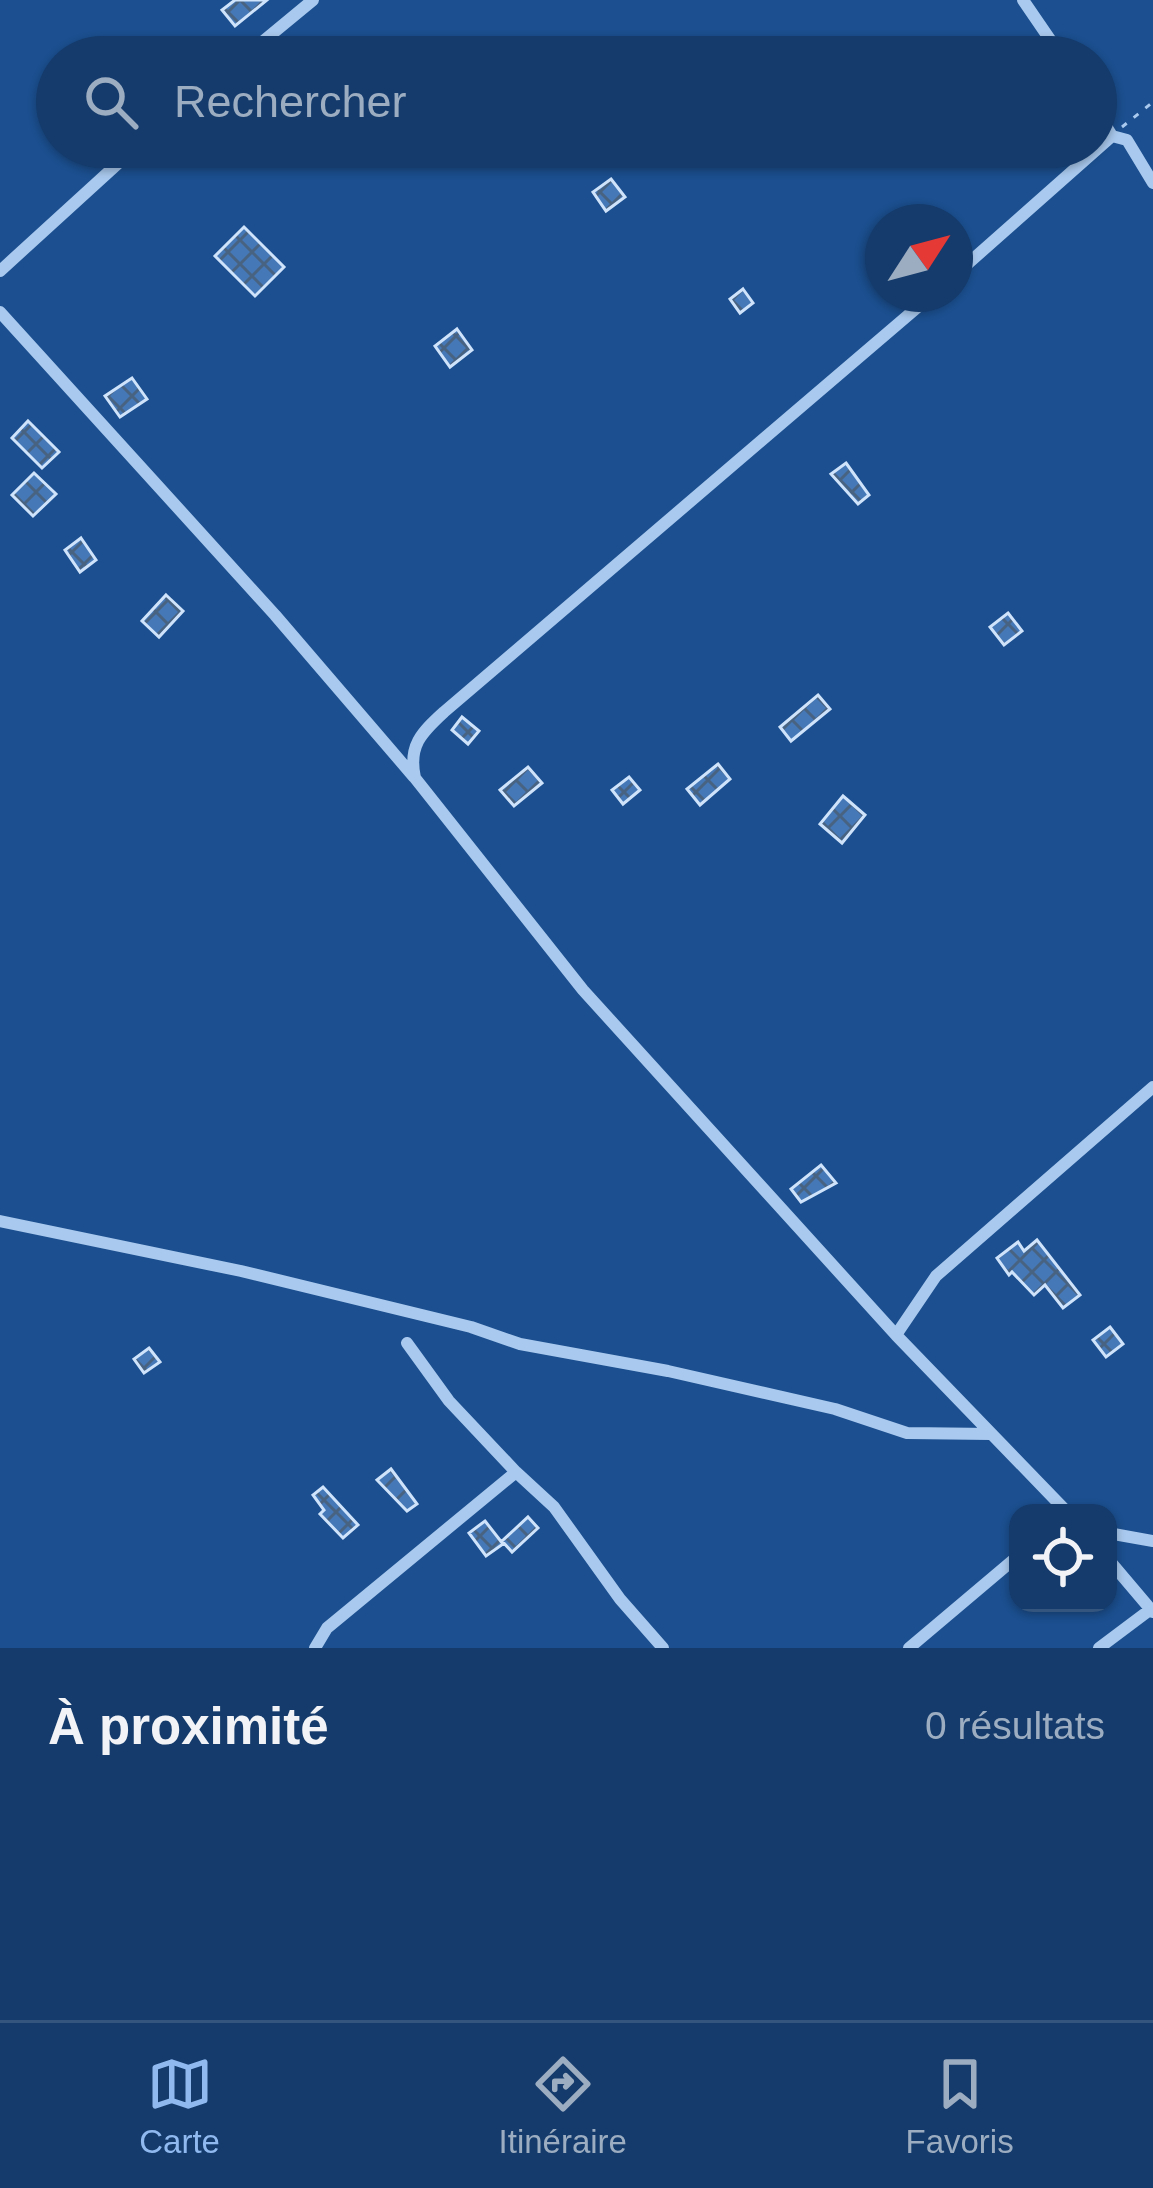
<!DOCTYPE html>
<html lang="fr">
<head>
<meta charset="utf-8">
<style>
	:root { --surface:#143b6b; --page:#1d4271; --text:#f1f3f6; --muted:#9dadc1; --line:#33557e; --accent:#90b9f0 }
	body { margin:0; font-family:Arial,sans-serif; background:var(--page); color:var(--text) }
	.controls { position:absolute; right:36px; bottom:36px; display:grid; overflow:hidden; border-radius:24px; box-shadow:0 3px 9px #0004 }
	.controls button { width:108px; height:108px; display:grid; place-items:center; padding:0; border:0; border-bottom:3px solid var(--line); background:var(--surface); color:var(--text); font:60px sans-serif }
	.compass { position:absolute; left:865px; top:204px; width:108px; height:108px; border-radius:50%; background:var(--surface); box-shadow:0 3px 9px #0004; rotate:54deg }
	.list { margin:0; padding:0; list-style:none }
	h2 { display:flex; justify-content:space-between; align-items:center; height:156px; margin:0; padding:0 48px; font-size:51px }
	h2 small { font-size:39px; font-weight:400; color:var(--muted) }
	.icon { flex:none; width:66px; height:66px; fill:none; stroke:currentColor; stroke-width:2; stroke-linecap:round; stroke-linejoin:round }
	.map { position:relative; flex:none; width:1153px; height:1648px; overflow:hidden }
	.search { position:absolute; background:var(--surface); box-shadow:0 3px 9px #0004; left:36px; right:36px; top:36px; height:132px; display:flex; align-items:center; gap:30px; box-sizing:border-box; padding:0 42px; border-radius:66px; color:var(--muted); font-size:45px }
	.sheet { height:372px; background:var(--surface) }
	nav { display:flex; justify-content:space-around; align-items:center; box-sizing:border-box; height:168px; border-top:3px solid var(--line); background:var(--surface); font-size:33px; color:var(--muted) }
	nav a { display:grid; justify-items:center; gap:6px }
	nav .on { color:var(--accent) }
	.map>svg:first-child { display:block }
</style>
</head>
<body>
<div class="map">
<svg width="1153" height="1648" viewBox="0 0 1153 1648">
	<defs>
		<pattern id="building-cross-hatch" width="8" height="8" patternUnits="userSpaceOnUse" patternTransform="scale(3)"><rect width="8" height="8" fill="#4478b7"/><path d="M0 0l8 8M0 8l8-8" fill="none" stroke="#486282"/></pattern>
	</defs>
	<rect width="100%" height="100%" fill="#1b4f8f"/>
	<path fill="url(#building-cross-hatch)" stroke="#cfe3fa" stroke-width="3" d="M235,0h32l-32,26 -13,-16z
		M611,179l14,18 -19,14 -13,-19z
		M244,227l40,40 -29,29 -40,-40z
		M743,289l10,14 -13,10 -10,-14z
		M457,329l15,21 -22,17 -15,-21z
		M132,378l15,21 -27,18 -15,-21z
		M28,421l31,31 -17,16 -30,-30z
		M846,463l23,32 -11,9 -27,-30z
		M34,473l22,21 -23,22 -21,-21z
		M81,538l15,22 -16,12 -15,-22z
		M166,595l17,16 -24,26 -17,-16z
		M1008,613l14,18 -18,14 -14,-18z
		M818,695l12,14 -39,32 -11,-14z
		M462,717l17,14 -11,13 -16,-14z
		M718,764l12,15 -30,26 -13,-16z
		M528,767l14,16 -28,23 -14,-16z
		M629,777l11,13 -17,14 -11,-14z
		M843,796l22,19 -23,28 -22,-19z
		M821,1165l15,18 -35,19 -10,-13z
		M1037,1240l43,55 -17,13 -18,-23 -11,10 -22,-23 -3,3 -12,-17 21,-16 6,9z
		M1110,1327l13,17 -17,13 -13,-17z
		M149,1348l11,14 -16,11 -10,-14z
		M391,1469l26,35 -10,7 -30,-31z
		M323,1487l35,38 -15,13 -23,-24 4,-4 -11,-15z
		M528,1517l10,11 -26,24 -10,-11z
		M485,1521l18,23 -17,12 -17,-23z"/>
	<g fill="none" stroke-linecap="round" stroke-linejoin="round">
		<path stroke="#a9c9ee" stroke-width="3" stroke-dasharray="6 9" stroke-linecap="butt" d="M1122,127l31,-25"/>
		<path stroke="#a9c9ee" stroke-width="12" d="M1023,0l39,57
			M244,57l69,-57
			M1096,110l16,26 15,4 26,43
			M0,271l136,-124
			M955,275l157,-139
			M933,294l-489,418c-23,21 -36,34 -29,66l168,212 313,345 172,178
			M0,312l275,303 139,162
			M0,1221l241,50 230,56 49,17 148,27 167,38 72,24 84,1
			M896,1335l40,-59 217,-189
			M407,1343l42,58 67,71 38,35 66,92 43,49
			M1108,1533l45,8
			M1108,1559l45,53
			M315,1648l12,-20 189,-156
			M909,1648l109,-92
			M1099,1648l52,-39"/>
	</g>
</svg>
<div class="controls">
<button><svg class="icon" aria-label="locate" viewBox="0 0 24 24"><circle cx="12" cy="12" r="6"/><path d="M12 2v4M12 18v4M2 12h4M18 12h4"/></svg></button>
</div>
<svg class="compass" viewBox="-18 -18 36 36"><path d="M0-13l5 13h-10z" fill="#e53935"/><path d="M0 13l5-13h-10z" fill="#9dadc1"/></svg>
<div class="search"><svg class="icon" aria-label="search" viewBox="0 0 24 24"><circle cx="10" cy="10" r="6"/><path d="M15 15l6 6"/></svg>Rechercher</div>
</div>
<section class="sheet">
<h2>À proximité<small>0 résultats</small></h2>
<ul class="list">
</ul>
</section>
<nav>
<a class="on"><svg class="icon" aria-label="map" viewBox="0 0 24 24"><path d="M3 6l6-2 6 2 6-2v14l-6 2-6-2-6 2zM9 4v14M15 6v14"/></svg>Carte</a>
<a><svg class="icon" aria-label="directions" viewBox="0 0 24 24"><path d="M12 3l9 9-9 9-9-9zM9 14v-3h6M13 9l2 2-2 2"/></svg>Itinéraire</a>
<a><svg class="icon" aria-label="saved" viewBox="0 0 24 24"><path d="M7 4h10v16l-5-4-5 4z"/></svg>Favoris</a>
</nav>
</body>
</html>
